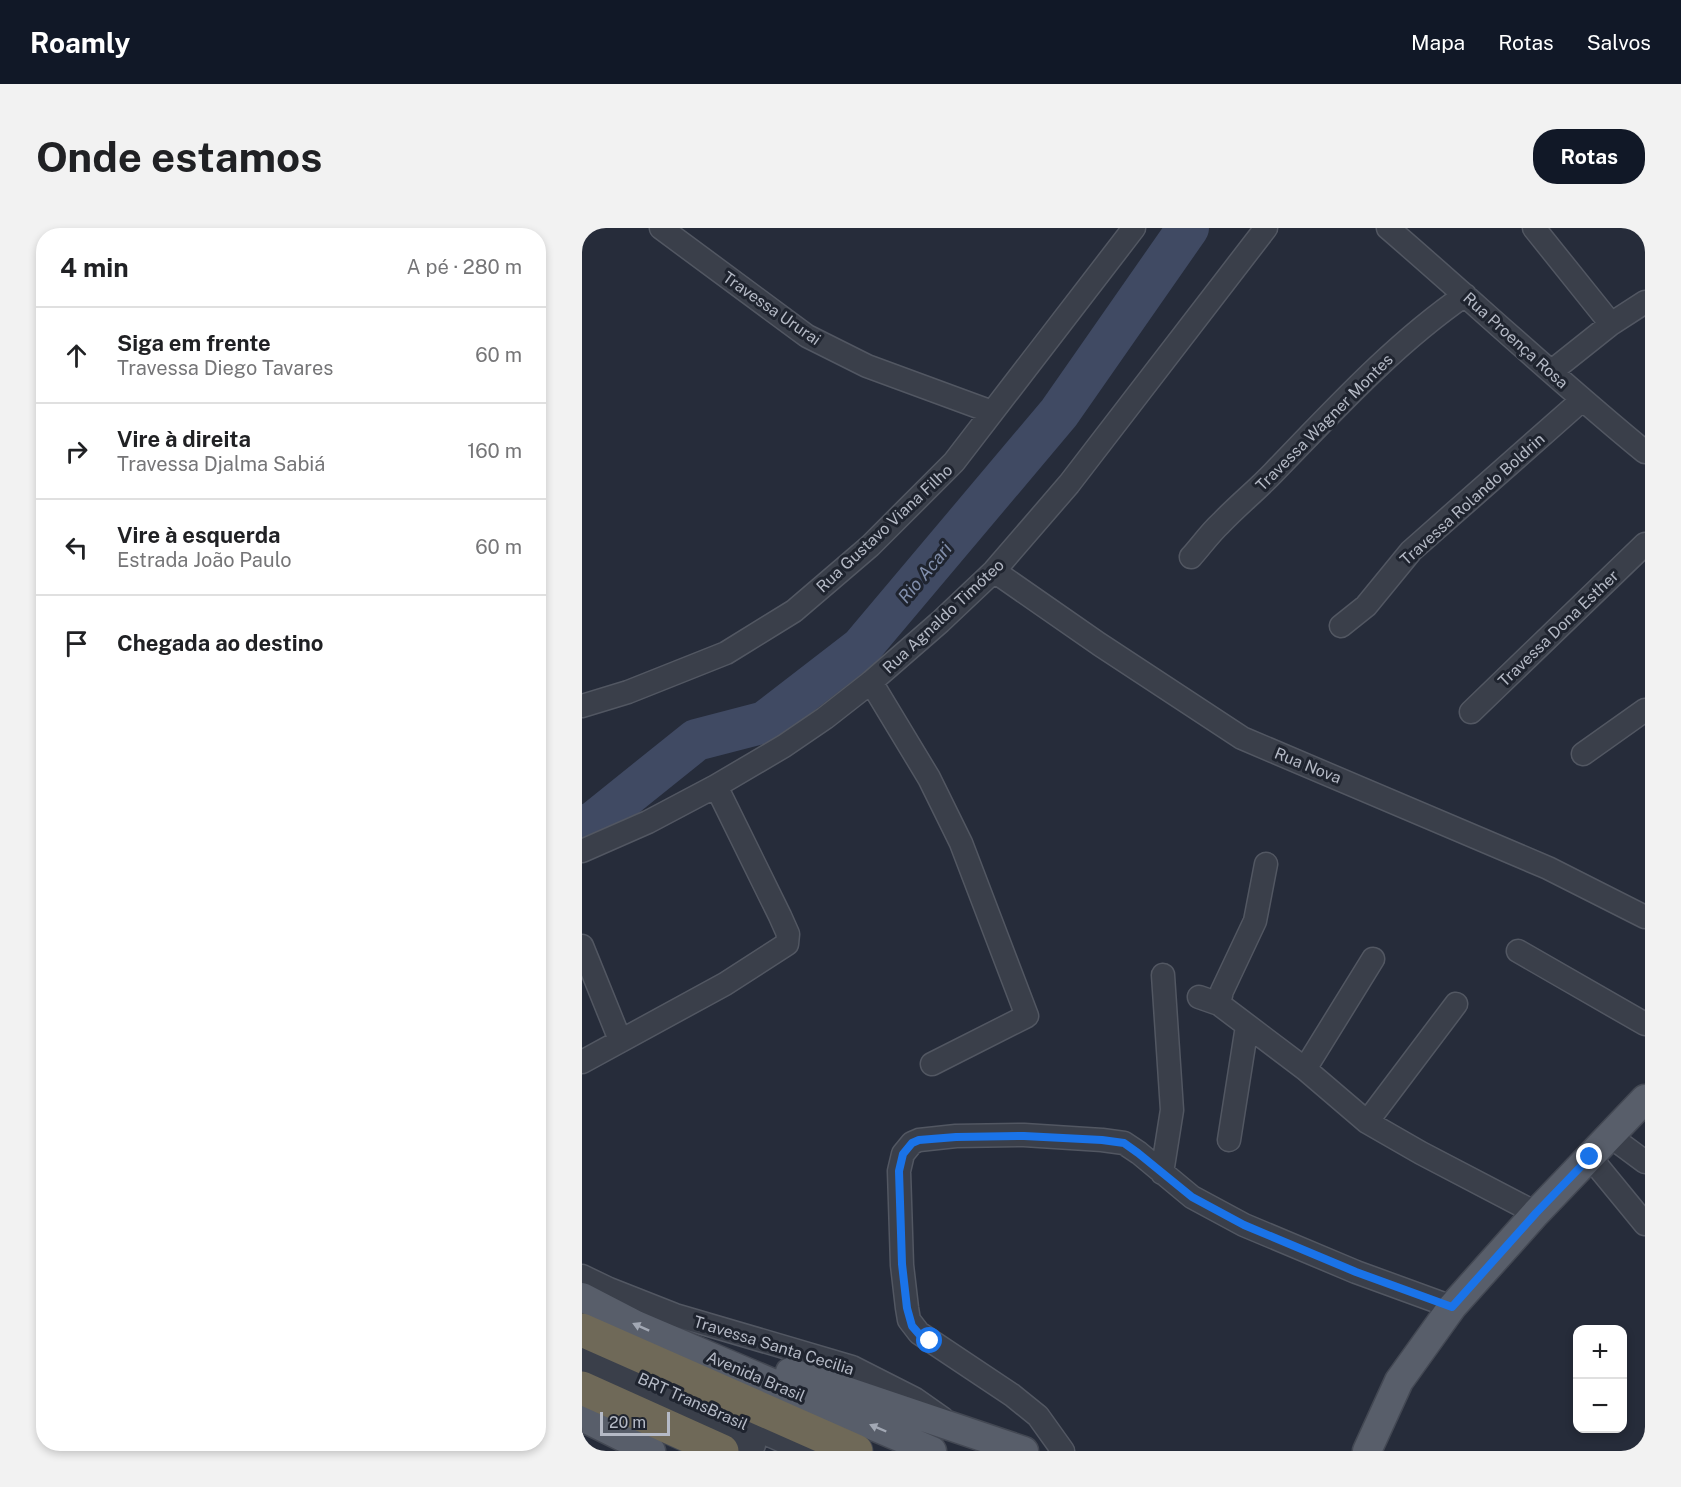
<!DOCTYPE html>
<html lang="pt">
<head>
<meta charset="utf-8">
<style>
	:root { --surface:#fff; --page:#f2f2f2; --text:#202124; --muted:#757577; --line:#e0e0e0; --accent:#111827 }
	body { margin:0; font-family:"Public Sans",sans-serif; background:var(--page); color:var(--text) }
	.controls { position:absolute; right:18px; bottom:18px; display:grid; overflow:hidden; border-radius:12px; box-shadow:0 3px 9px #0003 }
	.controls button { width:54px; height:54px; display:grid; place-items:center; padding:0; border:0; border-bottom:2px solid var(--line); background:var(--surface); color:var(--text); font:30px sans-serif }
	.scale { position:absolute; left:18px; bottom:15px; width:70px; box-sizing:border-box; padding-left:6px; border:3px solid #b5bac6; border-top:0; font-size:16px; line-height:21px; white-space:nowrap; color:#b5bac6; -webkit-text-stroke:4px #1f242f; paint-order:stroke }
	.stop { position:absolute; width:18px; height:18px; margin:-14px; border:4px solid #1a73e8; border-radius:50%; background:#fff }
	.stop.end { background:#1a73e8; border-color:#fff; box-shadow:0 2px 6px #0008 }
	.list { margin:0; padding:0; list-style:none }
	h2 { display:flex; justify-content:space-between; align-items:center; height:78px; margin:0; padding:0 24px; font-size:26px }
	h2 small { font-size:20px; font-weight:400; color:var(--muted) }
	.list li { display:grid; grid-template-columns:39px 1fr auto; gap:18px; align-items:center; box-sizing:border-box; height:96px; padding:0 24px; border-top:2px solid var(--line) }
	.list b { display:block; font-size:22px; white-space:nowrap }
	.list p { margin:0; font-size:20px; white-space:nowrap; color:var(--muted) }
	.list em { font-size:20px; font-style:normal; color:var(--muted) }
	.icon { flex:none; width:33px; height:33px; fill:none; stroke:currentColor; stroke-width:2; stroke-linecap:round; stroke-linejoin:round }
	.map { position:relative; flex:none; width:1063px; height:1223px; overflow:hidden; border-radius:24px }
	header { display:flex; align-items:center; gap:36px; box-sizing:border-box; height:84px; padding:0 30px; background:var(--accent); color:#fff }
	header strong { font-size:28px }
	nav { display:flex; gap:33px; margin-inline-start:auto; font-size:21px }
	.intro { display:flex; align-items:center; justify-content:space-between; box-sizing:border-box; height:144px; padding:0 36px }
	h1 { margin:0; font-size:42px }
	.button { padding:15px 27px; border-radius:24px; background:var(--accent); color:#fff; font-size:21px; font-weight:700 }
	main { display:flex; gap:36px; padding:0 36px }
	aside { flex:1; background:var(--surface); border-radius:24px; box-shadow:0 3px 9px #0003 }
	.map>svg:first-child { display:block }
</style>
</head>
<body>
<header>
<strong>Roamly</strong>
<nav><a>Mapa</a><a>Rotas</a><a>Salvos</a></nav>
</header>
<div class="intro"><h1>Onde estamos</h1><a class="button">Rotas</a></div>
<main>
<aside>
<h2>4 min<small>A pé · 280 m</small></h2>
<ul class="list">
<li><svg class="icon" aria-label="ahead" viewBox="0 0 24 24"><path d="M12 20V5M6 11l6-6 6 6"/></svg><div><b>Siga em frente</b><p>Travessa Diego Tavares</p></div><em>60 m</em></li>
<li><svg class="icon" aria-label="right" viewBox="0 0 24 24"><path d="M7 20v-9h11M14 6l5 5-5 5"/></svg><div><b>Vire à direita</b><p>Travessa Djalma Sabiá</p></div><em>160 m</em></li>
<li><svg class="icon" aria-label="left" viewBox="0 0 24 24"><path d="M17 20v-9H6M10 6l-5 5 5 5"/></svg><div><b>Vire à esquerda</b><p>Estrada João Paulo</p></div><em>60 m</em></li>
<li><svg class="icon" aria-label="arrive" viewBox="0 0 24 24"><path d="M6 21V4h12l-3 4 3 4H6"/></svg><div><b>Chegada ao destino</b></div></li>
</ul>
</aside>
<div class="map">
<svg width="1063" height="1223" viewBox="0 0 1063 1223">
	<rect width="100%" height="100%" fill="#262c3a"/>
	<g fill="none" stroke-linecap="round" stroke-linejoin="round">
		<path stroke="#404a63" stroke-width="42" d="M0,599l12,-5 102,-82 69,-18 96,-74 198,-235 129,-185"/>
		<defs>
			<path id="minor" d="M79,0l146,108 60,30 125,46
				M806,0c86,74 169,152 257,224
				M952,0l77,96
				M970,143l59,-47 34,-22
				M609,329c10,-11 19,-24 30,-34 17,-18 36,-33 53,-51 61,-63 119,-127 191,-177
				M412,343l105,73 143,94 306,130 97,49
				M759,398l25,-20 45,-55 171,-151
				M289,454l58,96 32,65 66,173 -95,48
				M0,478l46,-14 98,-39 68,-42 76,-65 84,-84 180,-234
				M889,484l174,-168
				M1001,526l62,-44
				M0,623l66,-29 68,-36 68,-40 41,-28 46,-36 69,-60 54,-51 75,-87 197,-256
				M0,718l38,94
				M936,723l127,73
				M617,769l20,7 86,65 62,53 54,31 115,60
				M637,776l3,-13 33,-70 11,-57
				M0,834l143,-78 62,-40 1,-10 -8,-18 -64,-130
				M723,841l68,-110
				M785,894l89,-118
				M1028,908l35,26
				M647,912l18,-114
				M1008,929l55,67
				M580,945l10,-63 -9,-135
				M0,1048l27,13 66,26 177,52 63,32 27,19
				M0,1124l223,99
				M0,1142l172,75
				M481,1223l-25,-35 -26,-21 -93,-62 -10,-13 -2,-12 -5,-43 -3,-94 4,-17 9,-11 7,-3 37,-4 68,-1 78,5 22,3 15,10 53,44 52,28 112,47 96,35"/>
			<path id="major" d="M0,1069l54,28 296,126
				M208,1144l234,79
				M0,1189l69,34
				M785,1223l32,-70 53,-74 84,-94 109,-114"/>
			<path id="highway" d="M0,1102l274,121
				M0,1160l140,63"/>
		</defs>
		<use href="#minor" stroke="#525762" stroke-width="25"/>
		<use href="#major" stroke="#434853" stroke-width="31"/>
		<use href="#highway" stroke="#424752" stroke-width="35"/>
		<use href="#minor" stroke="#3a3f4a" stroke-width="22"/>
		<use href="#major" stroke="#585e6a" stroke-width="28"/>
		<use href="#highway" stroke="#6f6958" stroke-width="33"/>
	</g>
	<defs><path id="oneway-solid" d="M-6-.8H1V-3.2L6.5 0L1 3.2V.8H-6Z" transform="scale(1.5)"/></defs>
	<g fill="#a2a8b4">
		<use href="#oneway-solid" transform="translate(59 1099) rotate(-156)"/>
		<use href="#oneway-solid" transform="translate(296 1200) rotate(-157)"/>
	</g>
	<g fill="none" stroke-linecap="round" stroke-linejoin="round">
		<path stroke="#1a73e8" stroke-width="8" d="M348,1113l-11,-7 -7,-8 -5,-18 -5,-44 -3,-93 4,-17 9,-11 7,-3 37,-3 68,-1 78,4 22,3 14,10 54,44 52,28 112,47 96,35 84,-94 54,-56"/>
	</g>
	<g text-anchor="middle" stroke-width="6" stroke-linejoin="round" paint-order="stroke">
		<g font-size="16" fill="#b5bac6" stroke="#1f242f">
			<text transform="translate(190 80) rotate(35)" y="6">Travessa Ururai</text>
			<text transform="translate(934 112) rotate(42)" y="6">Rua Proença Rosa</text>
			<text transform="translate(742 194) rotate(-45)" y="6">Travessa Wagner Montes</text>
			<text transform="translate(890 271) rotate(-42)" y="6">Travessa Rolando Boldrin</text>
			<text transform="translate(302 300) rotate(-43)" y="6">Rua Gustavo Viana Filho</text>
			<text transform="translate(361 388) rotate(-43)" y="6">Rua Agnaldo Timóteo</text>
			<text transform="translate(976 400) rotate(-44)" y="6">Travessa Dona Esther</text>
			<text transform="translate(726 537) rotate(22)" y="6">Rua Nova</text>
			<text transform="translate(192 1117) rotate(17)" y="6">Travessa Santa Cecilia</text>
			<text transform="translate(174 1148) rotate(23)" y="6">Avenida Brasil</text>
			<text transform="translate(111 1173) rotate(24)" y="6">BRT TransBrasil</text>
		</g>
		<g font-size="18" font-style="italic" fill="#818eaa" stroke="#1f242f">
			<text transform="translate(343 345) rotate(-50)" y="6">Rio Acari</text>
		</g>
	</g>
</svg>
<div class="controls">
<button>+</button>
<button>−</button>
</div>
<div class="scale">20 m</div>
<div class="stop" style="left:348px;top:1113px"></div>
<div class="stop end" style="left:1008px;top:929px"></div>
</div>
</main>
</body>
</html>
